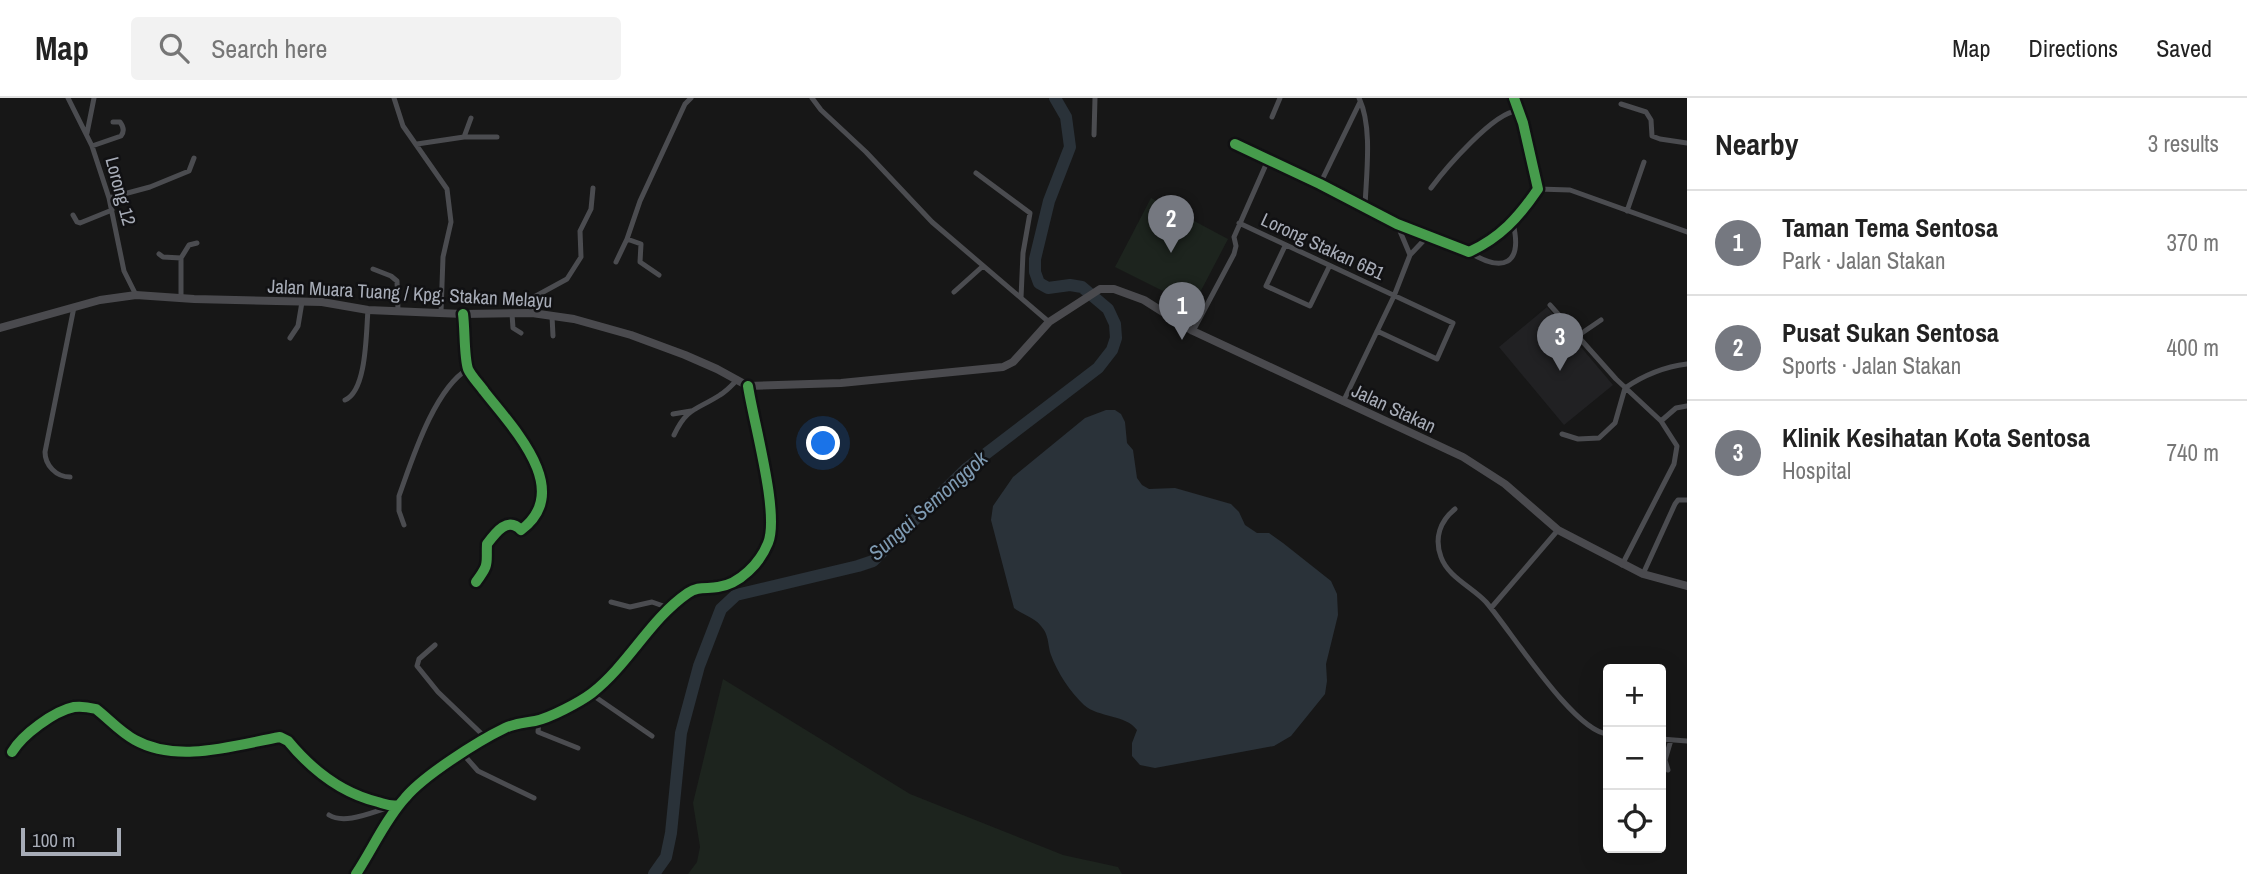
<!DOCTYPE html>
<html lang="en">
<head>
<meta charset="utf-8">
<style>
	:root { --surface:#fff; --page:#f2f2f2; --text:#222; --muted:#767676; --line:#e0e0e0; --accent:#757880 }
	body { margin:0; font-family:"Archivo Narrow",sans-serif; background:var(--page); color:var(--text) }
	.controls { position:absolute; right:21px; bottom:21px; display:grid; overflow:hidden; border-radius:7px; box-shadow:0 7px 28px #0002 }
	.controls button { width:63px; height:63px; display:grid; place-items:center; padding:0; border:0; border-bottom:2px solid var(--line); background:var(--surface); color:var(--text); font:35px sans-serif }
	.scale { position:absolute; left:21px; bottom:18px; width:100px; box-sizing:border-box; padding-left:7px; border:4px solid #a8adb8; border-top:0; font-size:19px; line-height:24px; white-space:nowrap; color:#a8adb8; -webkit-text-stroke:5px #111113; paint-order:stroke }
	.you { position:absolute; left:824px; top:346px; width:24px; height:24px; margin:-18px; border:5px solid #fff; border-radius:50%; background:#1a73e8; box-shadow:0 0 0 10px #1a73e833 }
	.badge { display:grid; place-items:center; width:46px; height:46px; border-radius:50%; background:var(--accent); color:#fff; font-size:23px; font-weight:700 }
	.pin { position:absolute; translate:-50% -58px; filter:drop-shadow(0 2px 4px #0008) }
	.pin::after { content:''; position:absolute; top:37px; width:24px; height:21px; background:inherit; clip-path:polygon(0 0,100% 0,50% 100%) }
	.list { margin:0; padding:0; list-style:none }
	h2 { display:flex; justify-content:space-between; align-items:center; height:91px; margin:0; padding:0 28px; font-size:30px }
	h2 small { font-size:23px; font-weight:400; color:var(--muted) }
	.list li { display:grid; grid-template-columns:46px 1fr auto; gap:21px; align-items:center; box-sizing:border-box; height:105px; padding:0 28px; border-top:2px solid var(--line) }
	.list b { display:block; font-size:26px; white-space:nowrap }
	.list p { margin:0; font-size:23px; white-space:nowrap; color:var(--muted) }
	.list em { font-size:23px; font-style:normal; color:var(--muted) }
	.icon { flex:none; width:38px; height:38px; fill:none; stroke:currentColor; stroke-width:2; stroke-linecap:round; stroke-linejoin:round }
	.map { position:relative; flex:none; width:1687px; height:776px; overflow:hidden }
	header { display:flex; align-items:center; gap:42px; box-sizing:border-box; height:98px; padding:0 35px; background:var(--surface); border-bottom:2px solid var(--line) }
	header strong { font-size:33px }
	nav { display:flex; gap:38px; margin-inline-start:auto; font-size:24px }
	.search { width:490px; height:63px; background:var(--page); display:flex; align-items:center; gap:18px; box-sizing:border-box; padding:0 24px; border-radius:7px; color:var(--muted); font-size:26px }
	main { display:flex }
	aside { flex:1; background:var(--surface) }
	.map>svg:first-child { display:block }
</style>
</head>
<body>
<header>
<strong>Map</strong>
<div class="search"><svg class="icon" aria-label="search" viewBox="0 0 24 24"><circle cx="10" cy="10" r="6"/><path d="M15 15l6 6"/></svg>Search here</div>
<nav><a>Map</a><a>Directions</a><a>Saved</a></nav>
</header>
<main>
<div class="map">
<svg width="1687" height="776" viewBox="0 0 1687 776">
	<rect width="100%" height="100%" fill="#171717"/>
	<path fill="#212123" d="M1547,209l66,78 -49,40 -65,-78z"/>
	<path fill="#1d241e" d="M1151,100l77,41 -35,67 -78,-39z
		M723,581l187,115 153,61 55,12 4,7h-434l9,-12 3,-15 -7,-44z"/>
	<path fill="#2a3239" d="M1106,312h9l6,4 4,8 2,21 6,7 4,28 5,7 7,4 26,-1 56,16 8,8 6,13 12,8h12l14,10 48,38 6,13 1,21 -12,49 1,17 -2,13 -34,42 -17,10 -119,22 -15,-3 -8,-9v-13l5,-13c-12,-16 -38,-12 -53,-25 -13,-12 -27,-33 -33,-50 -3,-8 -2,-17 -7,-25 -8,-13 -20,-14 -30,-22l-23,-88 2,-14 20,-29 72,-59z"/>
	<g fill="none" stroke-linecap="round" stroke-linejoin="round">
		<path stroke="#2a3239" stroke-width="12" d="M654,776l12,-17 5,-24 10,-100 18,-67 22,-57 15,-14 122,-29 15,-5 93,-92 132,-101 14,-18 4,-12 -1,-14 -7,-15 -26,-22 -12,-2 -22,3 -9,-5 -4,-11v-13l14,-58 21,-54 -4,-30 -11,-19"/>
		<path stroke="#4b4c50" stroke-width="5" d="M68,0l24,48 17,52 15,73 12,24
			M394,0l9,28 44,63 4,33 -8,35 -2,55
			M812,0l9,12 45,42 66,70 117,100
			M1359,0c14,29 7,78 6,109
			M1621,6l25,8 5,8 1,16 8,3 27,4
			M1272,19l8,-19
			M87,35l7,-35
			M1094,37l1,-37
			M464,39l7,-19
			M417,46l47,-7h33
			M1235,46l85,40 77,40 72,28c31,-14 50,-35 69,-63l-15,-66 -9,-25
			M92,48l29,-10c4,-5 2,-10 -1,-14h-7
			M976,75l54,40 -7,40 -2,45
			M1320,86l40,-82
			M1431,90c14,-19 63,-76 86,-77
			M1538,91l32,1 117,42
			M109,100l41,-11 39,-16 5,-13
			M1627,113l17,-49
			M73,117l4,7 3,1 32,-13
			M1239,125l214,100 -16,36 -60,-28
			M1397,126l13,31 17,-18
			M627,141l14,5 -1,18 19,13
			M1285,148l-19,40 44,20 19,-39
			M1469,154c34,21 54,13 44,-29
			M159,156l4,3 18,1
			M616,164l11,-23 13,-38 45,-97 6,-6
			M373,171l18,7 6,5 1,29
			M954,194l29,-26
			M181,200v-40l8,-13 8,-2
			M1550,207l66,74 45,42 16,25 -3,18 -52,101
			M532,215l2,-16 33,-18 14,-22 -1,-26 11,-22 2,-21
			M463,216c2,14 1,43 5,55 3,7 11,15 16,22 27,35 91,99 37,139 -13,-14 -25,2 -34,14 -1,21 3,19 -11,38
			M512,216l1,14 8,5
			M552,218l1,20
			M1193,233l41,-77 2,-8 -2,-9 34,-77
			M1579,237l22,-15
			M290,240l8,-12 4,-24
			M345,302c22,-9 21,-68 23,-90
			M1343,304l51,-106 16,-41
			M673,316l18,-3
			M1661,323l15,-13 11,-2
			M1562,336l16,5 21,-1 16,-15 10,-35c19,-13 38,-21 62,-24
			M674,337c13,-28 23,-25 46,-40 7,-4 12,-10 17,-15
			M70,379c-14,0 -25,-12 -25,-25l29,-145
			M1455,411c-15,12 -21,29 -14,48 7,20 31,30 45,45 25,29 88,130 122,132
			M404,427l-5,-14v-15c13,-36 35,-107 69,-127
			M1643,476l32,-70 3,-4h9
			M611,504l19,5 22,-5 17,6
			M1491,510l67,-78
			M435,547l-16,14 -2,7 21,26 48,46
			M591,596l61,42
			M539,622l-1,12 40,16
			M1661,641l26,2
			M12,654c10,-17 42,-41 62,-45 7,-1 14,0 22,2 13,10 24,23 39,31 43,24 100,5 145,-3l8,4c24,29 53,52 90,61 7,2 13,5 21,3
			M463,656l15,17 56,27
			M1668,672l-3,-10 6,-20
			M329,717c16,10 43,-3 61,-8
			M356,776c16,-24 29,-54 49,-76 18,-22 73,-57 100,-70 11,-5 19,-5 30,-7 15,-3 45,-19 57,-28 37,-29 58,-74 96,-100 10,-7 19,-4 30,-6 22,-3 42,-24 50,-44 12,-29 -15,-123 -20,-157"/>
		<path stroke="#4a4a4e" stroke-width="8" d="M0,230l100,-28 36,-5 58,4 128,3 46,8 95,4 69,-1 42,6 57,16 54,20 32,14 31,17 93,-3 162,-16 10,-5 36,-40 51,-33h14l30,11 49,31 270,126 42,27 53,46 85,44 44,12"/>
		<defs>
			<path id="cycleway" d="M1235,46l85,40 77,40 72,28c31,-14 50,-35 69,-63l-15,-66 -9,-25
				M463,216c2,14 1,43 5,55 3,7 11,15 16,22 27,35 91,99 37,139 -13,-14 -25,2 -34,14 -1,21 3,19 -11,38
				M12,654c10,-17 42,-41 62,-45 7,-1 14,0 22,2 13,10 24,23 39,31 43,24 100,5 145,-3l8,4c24,29 53,52 90,61 7,2 13,5 21,3
				M356,776c16,-24 29,-54 49,-76 18,-22 73,-57 100,-70 11,-5 19,-5 30,-7 15,-3 45,-19 57,-28 37,-29 58,-74 96,-100 10,-7 19,-4 30,-6 22,-3 42,-24 50,-44 12,-29 -15,-123 -20,-157"/>
		</defs>
		<use href="#cycleway" stroke="#111113" stroke-width="15"/>
		<use href="#cycleway" stroke="#469c4c" stroke-width="10"/>
	</g>
	<g text-anchor="middle" stroke-width="5" stroke-linejoin="round" paint-order="stroke">
		<g font-size="19" fill="#a8adb8" stroke="#111113">
			<text transform="translate(121 93) rotate(75)" y="7">Lorong 12</text>
			<text transform="translate(1323 148) rotate(25)" y="7">Lorong Stakan 6B1</text>
			<text transform="translate(410 195) rotate(3)" y="7">Jalan Muara Tuang / Kpg. Stakan Melayu</text>
			<text transform="translate(1394 310) rotate(25)" y="7">Jalan Stakan</text>
		</g>
		<g font-size="21" font-style="italic" fill="#7f9bb3" stroke="#111113">
			<text transform="translate(928 408) rotate(-42)" y="7">Sungai Semonggok</text>
		</g>
	</g>
</svg>
<div class="controls">
<button>+</button>
<button>−</button>
<button><svg class="icon" aria-label="locate" viewBox="0 0 24 24"><circle cx="12" cy="12" r="6"/><path d="M12 2v4M12 18v4M2 12h4M18 12h4"/></svg></button>
</div>
<div class="scale">100 m</div>
<div class="you"></div>
<div class="pin badge" style="left:1182px;top:242px">1</div>
<div class="pin badge" style="left:1171px;top:155px">2</div>
<div class="pin badge" style="left:1560px;top:273px">3</div>
</div>
<aside>
<h2>Nearby<small>3 results</small></h2>
<ul class="list">
<li><span class="badge">1</span><div><b>Taman Tema Sentosa</b><p>Park · Jalan Stakan</p></div><em>370 m</em></li>
<li><span class="badge">2</span><div><b>Pusat Sukan Sentosa</b><p>Sports · Jalan Stakan</p></div><em>400 m</em></li>
<li><span class="badge">3</span><div><b>Klinik Kesihatan Kota Sentosa</b><p>Hospital</p></div><em>740 m</em></li>
</ul>
</aside>
</main>
</body>
</html>
